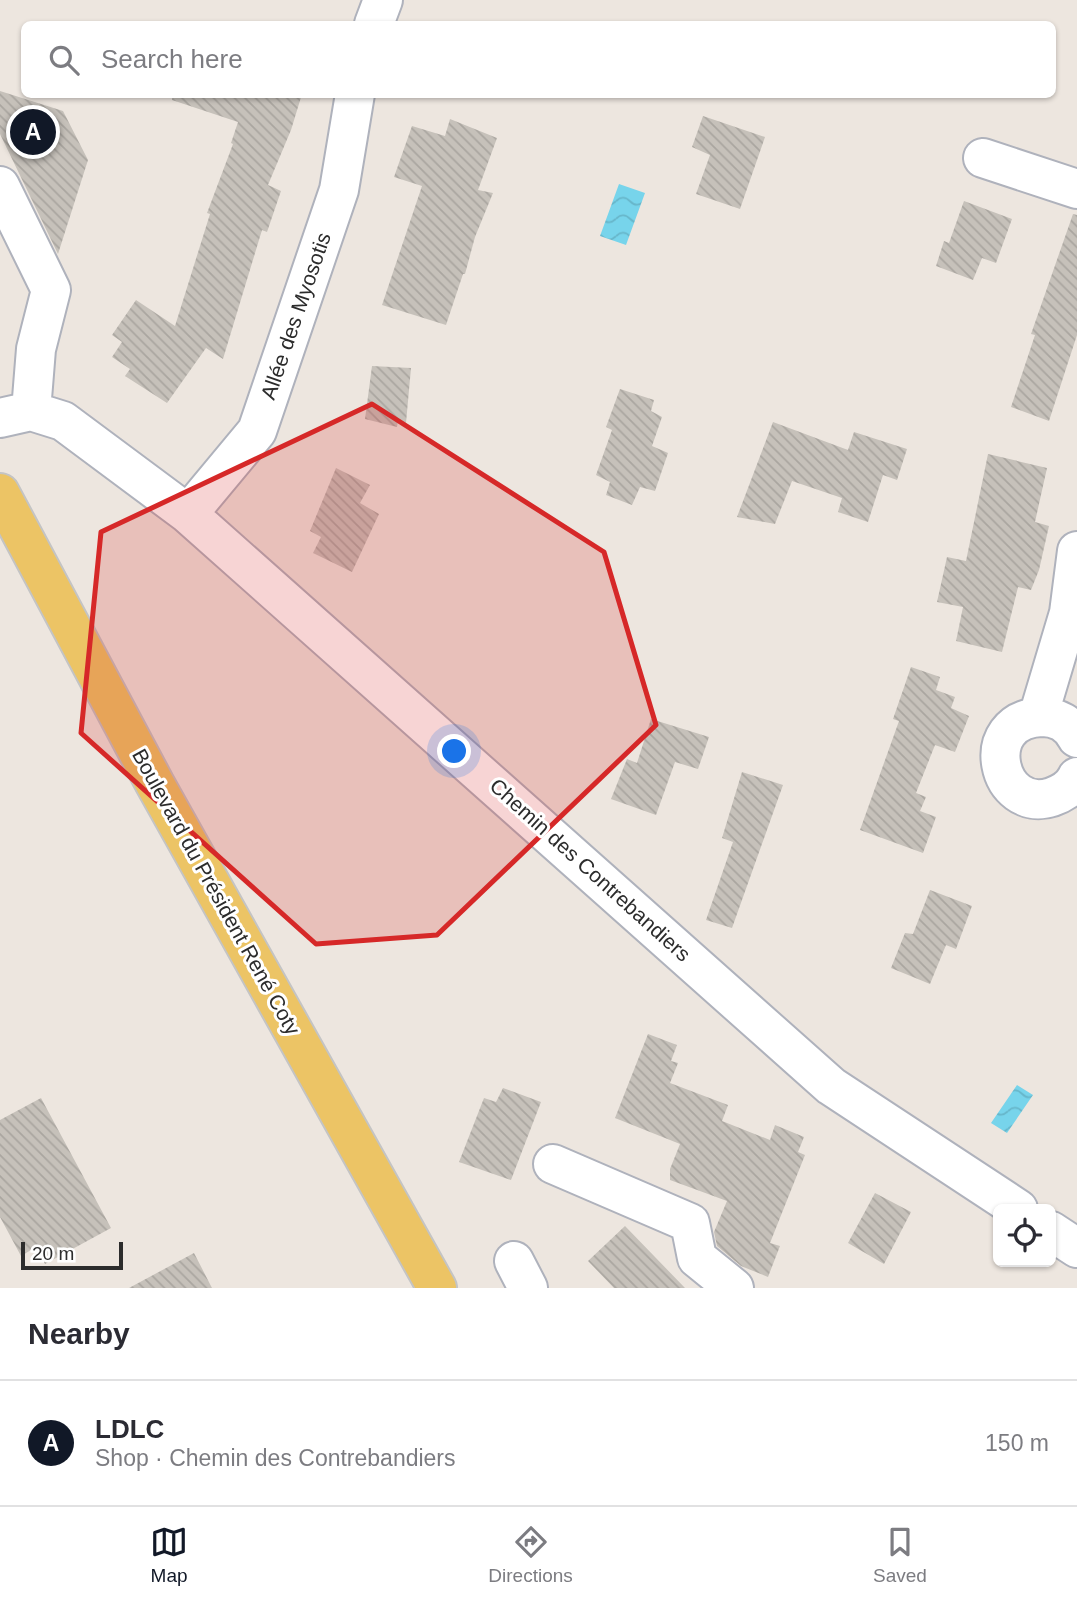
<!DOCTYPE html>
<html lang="en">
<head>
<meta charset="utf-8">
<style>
	:root { --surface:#fff; --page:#f7f7f7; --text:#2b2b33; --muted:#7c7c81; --line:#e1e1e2; --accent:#111827 }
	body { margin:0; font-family:Arial,sans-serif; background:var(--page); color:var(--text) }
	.controls { position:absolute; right:21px; bottom:21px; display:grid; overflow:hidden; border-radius:10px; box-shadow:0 2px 5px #0004 }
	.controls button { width:63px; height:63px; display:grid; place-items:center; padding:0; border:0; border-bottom:2px solid var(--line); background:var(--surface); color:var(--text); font:35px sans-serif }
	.scale { position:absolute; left:21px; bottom:18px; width:102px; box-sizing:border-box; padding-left:7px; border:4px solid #2c2c2c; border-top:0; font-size:19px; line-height:24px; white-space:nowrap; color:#2c2c2c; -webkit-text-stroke:5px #fff; paint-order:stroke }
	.you { position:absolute; left:455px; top:752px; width:24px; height:24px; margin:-18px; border:5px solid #fff; border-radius:50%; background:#1a73e8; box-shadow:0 0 0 10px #1a73e833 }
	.badge { display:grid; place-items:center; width:46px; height:46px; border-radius:50%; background:var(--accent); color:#fff; font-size:23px; font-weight:700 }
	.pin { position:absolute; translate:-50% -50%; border:4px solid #fff; box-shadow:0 2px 7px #0006 }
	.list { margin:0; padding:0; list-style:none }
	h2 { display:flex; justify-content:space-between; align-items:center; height:91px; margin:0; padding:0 28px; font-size:30px }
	h2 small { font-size:23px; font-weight:400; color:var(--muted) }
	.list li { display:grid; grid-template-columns:46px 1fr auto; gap:21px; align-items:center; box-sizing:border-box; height:126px; padding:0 28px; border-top:2px solid var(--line) }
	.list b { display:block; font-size:26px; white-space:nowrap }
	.list p { margin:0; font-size:23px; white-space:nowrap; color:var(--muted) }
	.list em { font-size:23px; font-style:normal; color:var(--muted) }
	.icon { flex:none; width:38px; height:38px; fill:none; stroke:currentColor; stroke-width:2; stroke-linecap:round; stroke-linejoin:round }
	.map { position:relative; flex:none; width:1077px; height:1288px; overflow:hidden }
	.search { position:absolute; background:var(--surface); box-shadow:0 2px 5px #0004; left:21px; right:21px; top:21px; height:77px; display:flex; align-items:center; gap:18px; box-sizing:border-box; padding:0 24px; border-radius:10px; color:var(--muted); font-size:26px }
	.sheet { height:217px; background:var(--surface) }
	nav { display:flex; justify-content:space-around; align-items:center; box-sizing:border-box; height:98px; border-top:2px solid var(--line); background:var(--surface); font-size:19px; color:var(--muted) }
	nav a { display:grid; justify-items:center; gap:4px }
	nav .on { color:var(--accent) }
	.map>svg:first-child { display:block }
</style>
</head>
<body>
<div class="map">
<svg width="1077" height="1288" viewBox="0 0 1077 1288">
	<defs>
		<pattern id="water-waves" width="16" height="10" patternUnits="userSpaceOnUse" patternTransform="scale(1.75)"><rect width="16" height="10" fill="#77d4eb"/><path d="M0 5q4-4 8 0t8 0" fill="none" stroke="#67b6ca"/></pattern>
		<pattern id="building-back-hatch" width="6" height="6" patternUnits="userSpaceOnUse" patternTransform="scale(1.75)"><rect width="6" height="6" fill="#c6c1ba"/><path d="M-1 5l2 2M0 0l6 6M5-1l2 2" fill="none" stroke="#aaa6a0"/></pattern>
	</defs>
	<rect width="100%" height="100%" fill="#ede6df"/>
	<path fill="url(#water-waves)" d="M619,184l26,9 -19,52 -26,-9z
		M1017,1085l16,10 -26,38 -16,-10z"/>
	<path fill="url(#building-back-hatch)" d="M0,91l63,20 25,49 -30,94 -58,-120z
		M173,94h129l-11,36 -23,55 13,6 -14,41 -5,-2 -39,129 -17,-11 -39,55 -42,-27 5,-7 -18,-12 10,-15 -10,-7 24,-35 39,26 35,-112 -3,-1 26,-69 -2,-1 7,-21 -66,-22z
		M703,116l62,21 -25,72 -44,-15 14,-39 -18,-8z
		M450,119l47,19 -19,52 15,3 -18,44 -10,37h-2l-17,51 -64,-20 40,-119 -28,-9 18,-51 33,10z
		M964,201l48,18 -16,44 -14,-5 -9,22 -37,-14 8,-25 5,2z
		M1073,214l4,1v120l-28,86 -38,-14 24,-72 -4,-1z
		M372,366l39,2 -5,55 -8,-2 -1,6 -32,-8z
		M620,389l34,11 -3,11 11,6 -10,29 16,7 -13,38 -15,-4 -8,18 -26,-10 4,-13 -14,-7 16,-45 -6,-3z
		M773,422l75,28 6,-18 53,17 -10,31 -14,-5 -15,47 -30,-10 4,-14 -50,-17 -17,43 -38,-7z
		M988,454l59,14 -12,54 14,4 -10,44 -8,20 -13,-3 -16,65 -46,-11 7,-34 -26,-5 10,-45 19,4z
		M336,468l34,17 -10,18 19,11 -27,58 -39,-19 8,-16 -11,-6z
		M911,667l29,10 -4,13 19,7 -4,11 18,8 -14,36 -20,-7 -19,48 10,4 -6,14 16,6 -13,36 -63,-23 39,-109 -6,-2z
		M651,719l58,18 -11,32 -23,-7 -19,53 -45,-16 16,-40 10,4z
		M742,772l41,13 -51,143 -26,-8 27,-78 -11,-4z
		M930,890l42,16 -16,43 -10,-4 -16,39 -39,-16 14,-35 8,1z
		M648,1034l29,11 -6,16 7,2 -8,20 58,22 -6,16 48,19 5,-15 29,12 -6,15 7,3 -35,88 10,3 -12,31 -27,-11 -24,-20 -3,-14 13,-31 -57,-21v-11l10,-25 -65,-26z
		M503,1088l38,14 -30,78 -52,-18 25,-64 12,4z
		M41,1098l70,130 -66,36 -9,-17 -15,9 -21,-39v-97z
		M875,1193l36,19 -27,52 -36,-21z
		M625,1226l60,62h-71l-26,-27z
		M194,1253l18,35h-83z"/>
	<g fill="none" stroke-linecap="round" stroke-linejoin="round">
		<defs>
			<path id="minor" d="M374,24l9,-24
				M983,158l94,31
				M0,186l51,104 -15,59 -5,62
				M0,418l31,-7 32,10 125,93 643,572 187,123
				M188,514l69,-83 82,-241 16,-96
				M1038,717l31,-104 8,-62
				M1077,738c-7,-14 -20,-21 -35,-21 -67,2 -45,98 10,80 11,-4 20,-9 25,-20
				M553,1164l137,59 7,35 37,30
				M1051,1231l26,17
				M514,1261l14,27"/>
			<path id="major" d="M0,493l155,291 282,504"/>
		</defs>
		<use href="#minor" stroke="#afb2bc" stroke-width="42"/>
		<use href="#major" stroke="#c4c4c4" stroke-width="42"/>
		<use href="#minor" stroke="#fff" stroke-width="38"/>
		<use href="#major" stroke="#ecc465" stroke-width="38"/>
	</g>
	<path fill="#d62828" fill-opacity="0.2" stroke="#d62828" stroke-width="5" stroke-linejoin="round" d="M372,404l232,148 52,173 -219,210 -121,9 -235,-211 20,-201z"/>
	<g text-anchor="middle" stroke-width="6" stroke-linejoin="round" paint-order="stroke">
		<g font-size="21" fill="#2c2c2c" stroke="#fff">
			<text transform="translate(296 316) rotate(-71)" y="7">Allée des Myosotis</text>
			<text transform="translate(590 870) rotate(42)" y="7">Chemin des Contrebandiers</text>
			<text transform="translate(216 892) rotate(61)" y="7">Boulevard du Président René Coty</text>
		</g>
	</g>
</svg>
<div class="controls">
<button><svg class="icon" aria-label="locate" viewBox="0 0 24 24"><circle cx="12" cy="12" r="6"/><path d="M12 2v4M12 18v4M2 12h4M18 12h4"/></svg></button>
</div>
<div class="scale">20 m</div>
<div class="you"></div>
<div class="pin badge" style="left:33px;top:132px">A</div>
<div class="search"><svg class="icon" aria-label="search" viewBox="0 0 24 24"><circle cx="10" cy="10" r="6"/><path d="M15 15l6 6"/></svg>Search here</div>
</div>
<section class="sheet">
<h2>Nearby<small></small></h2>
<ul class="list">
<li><span class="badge">A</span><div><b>LDLC</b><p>Shop · Chemin des Contrebandiers</p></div><em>150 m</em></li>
</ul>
</section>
<nav>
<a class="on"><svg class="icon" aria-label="map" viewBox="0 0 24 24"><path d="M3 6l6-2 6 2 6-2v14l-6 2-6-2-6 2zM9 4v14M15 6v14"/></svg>Map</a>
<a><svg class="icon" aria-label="directions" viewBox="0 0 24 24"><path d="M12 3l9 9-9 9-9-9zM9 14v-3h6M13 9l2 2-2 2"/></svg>Directions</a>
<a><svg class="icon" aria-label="saved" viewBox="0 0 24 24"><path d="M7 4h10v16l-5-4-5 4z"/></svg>Saved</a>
</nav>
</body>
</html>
